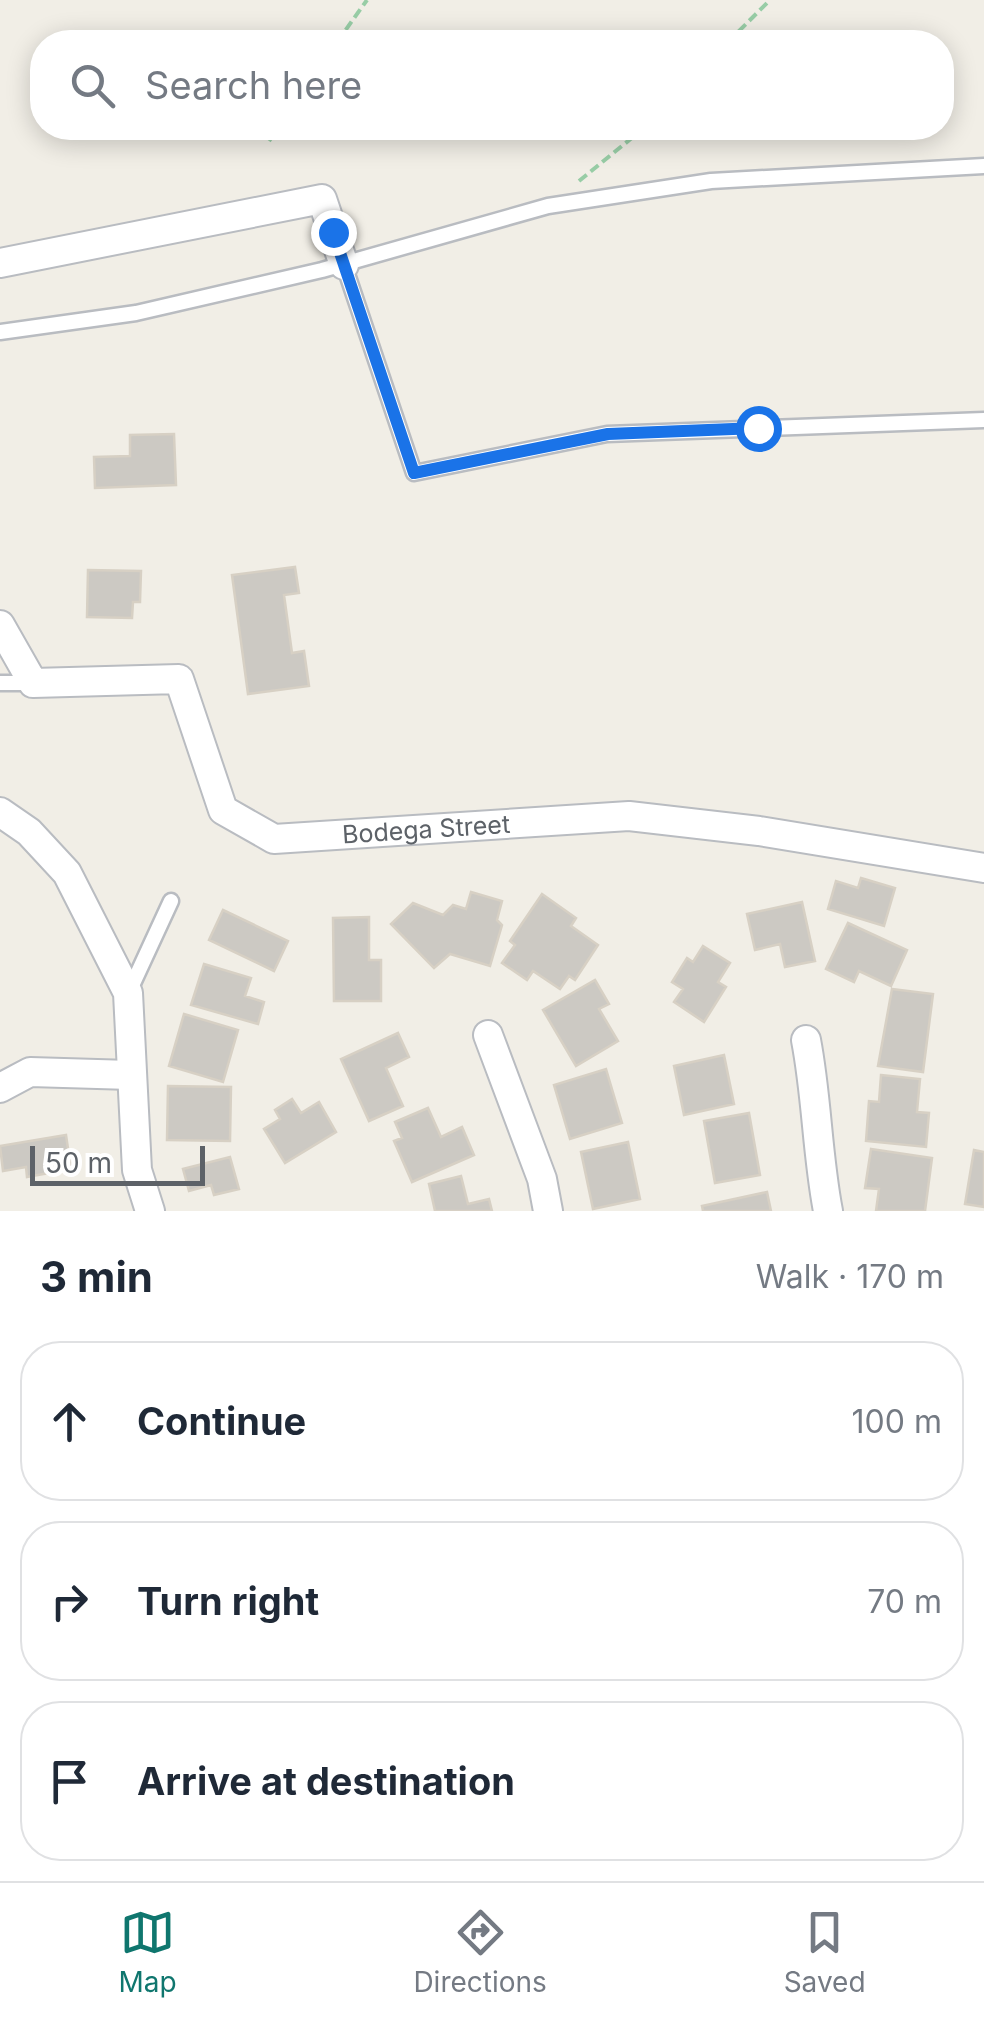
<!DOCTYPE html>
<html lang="en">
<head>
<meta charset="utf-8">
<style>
	:root { --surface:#fff; --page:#f2f2f3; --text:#1f2937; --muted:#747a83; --line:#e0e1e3; --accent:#0f766e }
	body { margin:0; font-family:Inter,sans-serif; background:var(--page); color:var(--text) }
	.scale { position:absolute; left:30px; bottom:25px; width:175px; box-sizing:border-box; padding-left:10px; border:5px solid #5d6268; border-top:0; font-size:28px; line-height:35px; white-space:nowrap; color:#5d6268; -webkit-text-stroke:8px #fff; paint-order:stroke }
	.stop { position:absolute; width:30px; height:30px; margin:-22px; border:8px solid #1a73e8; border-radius:50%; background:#fff }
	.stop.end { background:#1a73e8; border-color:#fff; box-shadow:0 2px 10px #0008 }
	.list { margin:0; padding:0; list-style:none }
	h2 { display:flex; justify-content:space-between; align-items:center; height:130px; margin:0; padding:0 40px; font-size:42px }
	h2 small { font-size:32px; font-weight:400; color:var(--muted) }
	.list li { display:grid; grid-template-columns:65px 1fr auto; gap:30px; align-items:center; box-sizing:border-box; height:160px; margin:0 20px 20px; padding:0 20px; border:2px solid var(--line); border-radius:40px }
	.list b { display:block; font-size:38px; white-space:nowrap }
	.list em { font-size:32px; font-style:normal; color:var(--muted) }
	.icon { flex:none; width:55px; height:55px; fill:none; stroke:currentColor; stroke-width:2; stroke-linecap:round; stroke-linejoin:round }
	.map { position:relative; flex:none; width:984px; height:1211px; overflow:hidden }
	.search { position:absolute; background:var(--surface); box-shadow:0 5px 25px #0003; left:30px; right:30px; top:30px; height:110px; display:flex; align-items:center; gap:25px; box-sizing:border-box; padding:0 35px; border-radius:40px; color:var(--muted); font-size:38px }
	.sheet { height:670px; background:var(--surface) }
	nav { display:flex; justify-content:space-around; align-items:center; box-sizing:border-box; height:140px; border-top:2px solid var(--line); background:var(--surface); font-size:28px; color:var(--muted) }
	nav a { display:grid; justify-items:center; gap:5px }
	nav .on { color:var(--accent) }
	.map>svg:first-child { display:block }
</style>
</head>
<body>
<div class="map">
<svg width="984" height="1211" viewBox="0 0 984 1211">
	<rect width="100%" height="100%" fill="#f1eee6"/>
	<path fill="#ccc9c3" stroke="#d7d0c4" stroke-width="2.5" d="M174,434l2,51 -81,3 -1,-31 36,-1v-21z
		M295,567l4,26 -15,2 8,58 12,-2 5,35 -61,8 -16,-119z
		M88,570l53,1 -1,31h-7l-1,16 -45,-1z
		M861,878l34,10 -11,38 -56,-17 8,-28 22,7z
		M471,892l31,9 -5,19 5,5 -12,41 -40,-12 -16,14 -43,-44 22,-21 30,12 10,-10 13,4z
		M542,894l34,24 -5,8 27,19 -23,35 -6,-4 -9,13 -27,-18 -6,9 -25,-17 13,-18 -5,-4z
		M802,902l13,59 -30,6 -5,-23 -25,6 -8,-36z
		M223,910l65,31 -14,30 -65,-31z
		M369,917v43h12v41h-47l-1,-83z
		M848,923l59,27 -16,36 -32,-15 -5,11 -28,-13z
		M703,946l27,17 -12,19 8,5 -22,35 -30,-20 9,-13 -11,-7 15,-24 6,4z
		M204,964l47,14 -6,18 19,6 -6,22 -67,-19z
		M595,980l14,24 -10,5 19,32 -42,25 -33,-56z
		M892,989l41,5 -10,78 -45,-6z
		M184,1014l54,16 -15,52 -54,-16z
		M398,1033l11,24 -23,11 17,38 -34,15 -28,-62z
		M724,1055l10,49 -50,11 -10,-49z
		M606,1069l16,54 -52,16 -16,-54z
		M881,1075l39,4 -3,33 12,1 -3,34 -60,-6 3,-40 10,1z
		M168,1086l63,1 -1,54 -63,-1z
		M292,1099l9,14 18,-11 17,30 -51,31 -21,-34 16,-10 -5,-9z
		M428,1108l13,29 21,-10 12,28 -62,27 -18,-41 8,-3 -7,-16z
		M749,1113l11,62 -45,8 -11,-62z
		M66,1135l5,34 -44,8 -1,-10 -23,4 -3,-25z
		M628,1142l12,57 -47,10 -12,-57z
		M871,1149l61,9 -7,53h-49l3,-22 -14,-1z
		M974,1150l10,2v55l-19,-3z
		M230,1157l9,32 -25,6 -3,-10 -22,6 -6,-22z
		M461,1176l7,28 21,-5 3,12h-57l-6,-27z
		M767,1192l4,19h-68l-1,-5z"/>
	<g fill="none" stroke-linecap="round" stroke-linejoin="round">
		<defs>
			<path id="lane" d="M344,265l70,208 193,-39 377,-14
				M0,332l136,-19 186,-43 226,-64 163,-25 273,-15
				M0,683h33
				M129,992l42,-91"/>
			<g id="street">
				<path d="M0,263l322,-64 22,66"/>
				<path id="s1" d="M0,625l33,58 146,-4 44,131 51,29 355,-23 130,15 225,37"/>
				<path d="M0,812l29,20 38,41 61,120 9,177 13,41"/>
				<path d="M488,1035l54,144 6,32"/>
				<path d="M806,1040c11,57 11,114 22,171"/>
				<path d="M0,1088l30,-16 101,3"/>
			</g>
		</defs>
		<use href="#lane" stroke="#b9bcc1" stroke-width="19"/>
		<use href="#street" stroke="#b9bcc1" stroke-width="32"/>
		<path stroke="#98cda6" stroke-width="4" stroke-dasharray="10 5" stroke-linecap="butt" d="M337,42l30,-42
			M728,42l42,-42
			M269,141l9,-13
			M579,181l65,-53"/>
		<use href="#lane" stroke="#fff" stroke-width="14"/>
		<use href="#street" stroke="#fff" stroke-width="28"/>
	</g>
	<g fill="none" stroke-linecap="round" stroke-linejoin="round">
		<path stroke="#1a73e8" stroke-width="12" d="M333,232l81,241 194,-39 150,-6"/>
	</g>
	<g text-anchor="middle" stroke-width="8" stroke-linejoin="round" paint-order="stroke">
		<g font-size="25" fill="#5d6268" stroke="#fff">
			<text dy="9" stroke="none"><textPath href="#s1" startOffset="562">Bodega Street</textPath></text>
		</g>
	</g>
</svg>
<div class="scale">50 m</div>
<div class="stop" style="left:758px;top:428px"></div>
<div class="stop end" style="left:333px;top:232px"></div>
<div class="search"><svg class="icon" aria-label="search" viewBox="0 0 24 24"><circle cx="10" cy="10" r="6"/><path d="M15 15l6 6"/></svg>Search here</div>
</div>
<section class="sheet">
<h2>3 min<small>Walk · 170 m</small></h2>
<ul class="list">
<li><svg class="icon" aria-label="ahead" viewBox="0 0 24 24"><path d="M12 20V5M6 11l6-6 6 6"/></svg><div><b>Continue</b></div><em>100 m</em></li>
<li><svg class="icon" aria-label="right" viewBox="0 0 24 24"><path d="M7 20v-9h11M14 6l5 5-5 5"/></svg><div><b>Turn right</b></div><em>70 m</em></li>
<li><svg class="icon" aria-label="arrive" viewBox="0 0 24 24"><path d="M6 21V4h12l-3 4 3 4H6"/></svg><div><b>Arrive at destination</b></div></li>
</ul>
</section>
<nav>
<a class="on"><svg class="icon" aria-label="map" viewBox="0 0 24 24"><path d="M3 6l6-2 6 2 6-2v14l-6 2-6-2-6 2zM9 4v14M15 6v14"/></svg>Map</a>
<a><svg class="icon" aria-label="directions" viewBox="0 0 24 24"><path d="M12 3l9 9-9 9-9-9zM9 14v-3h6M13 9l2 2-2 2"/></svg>Directions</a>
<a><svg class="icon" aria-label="saved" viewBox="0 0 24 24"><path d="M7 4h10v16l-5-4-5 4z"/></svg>Saved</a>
</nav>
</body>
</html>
